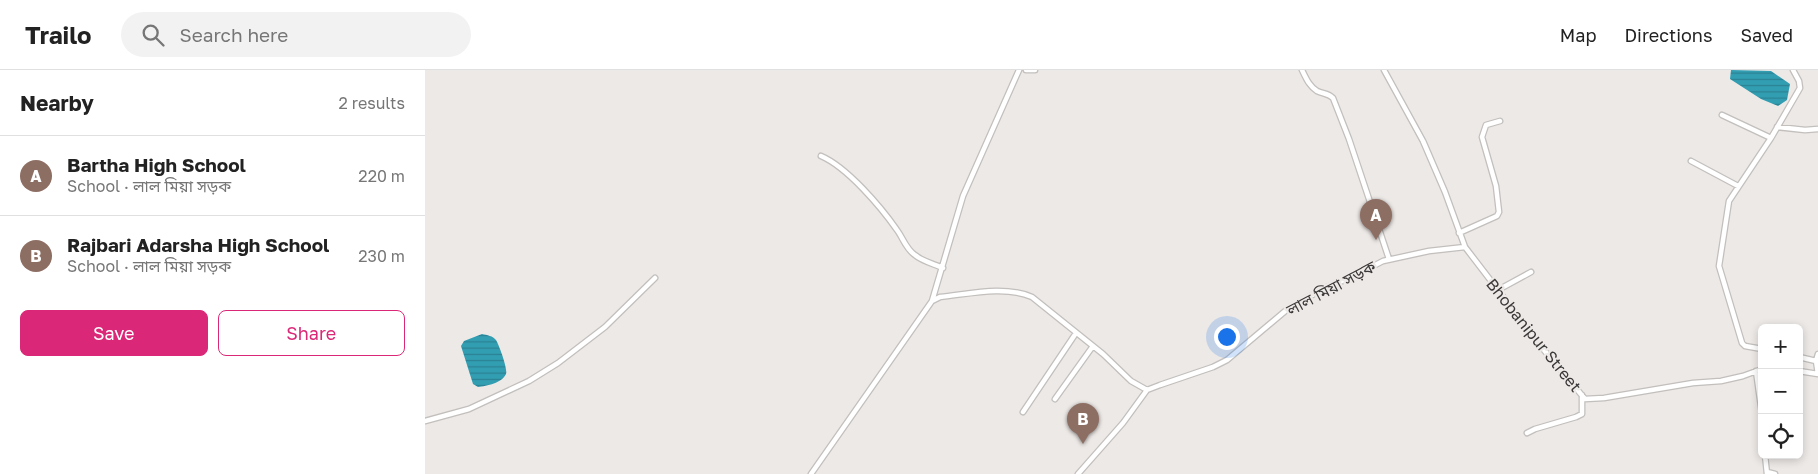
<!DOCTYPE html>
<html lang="en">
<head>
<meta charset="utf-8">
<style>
	:root { --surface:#fff; --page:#f2f2f2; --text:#222; --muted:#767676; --line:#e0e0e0; --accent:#db2777 }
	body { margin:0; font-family:"Golos Text","Noto Sans Bengali",sans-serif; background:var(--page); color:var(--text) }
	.controls { position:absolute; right:15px; bottom:15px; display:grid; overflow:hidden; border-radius:8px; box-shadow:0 2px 8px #0003 }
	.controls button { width:45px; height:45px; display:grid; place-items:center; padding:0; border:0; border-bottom:1px solid var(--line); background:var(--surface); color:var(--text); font:25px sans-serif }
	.you { position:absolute; left:801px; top:266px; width:18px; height:18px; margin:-12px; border:4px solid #fff; border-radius:50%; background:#1a73e8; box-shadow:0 0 0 8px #1a73e833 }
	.badge { display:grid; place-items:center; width:32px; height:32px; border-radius:50%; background:var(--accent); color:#fff; font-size:16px; font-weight:700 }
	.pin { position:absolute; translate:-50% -41px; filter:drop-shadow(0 1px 2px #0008) }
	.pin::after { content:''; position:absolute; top:26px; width:18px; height:15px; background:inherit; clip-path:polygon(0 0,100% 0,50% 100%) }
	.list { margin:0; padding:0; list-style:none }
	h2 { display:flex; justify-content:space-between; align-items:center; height:65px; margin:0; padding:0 20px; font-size:21px }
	h2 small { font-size:16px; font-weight:400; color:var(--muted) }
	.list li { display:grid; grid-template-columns:32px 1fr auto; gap:15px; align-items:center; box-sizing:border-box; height:80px; padding:0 20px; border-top:1px solid var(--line) }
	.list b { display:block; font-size:19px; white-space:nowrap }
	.list p { margin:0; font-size:16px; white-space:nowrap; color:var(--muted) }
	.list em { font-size:16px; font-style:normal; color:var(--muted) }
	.actions { display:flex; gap:10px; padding:15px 20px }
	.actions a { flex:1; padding:11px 0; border:1px solid var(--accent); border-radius:8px; text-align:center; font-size:18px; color:var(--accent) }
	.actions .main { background:var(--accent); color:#fff }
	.icon { flex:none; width:28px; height:28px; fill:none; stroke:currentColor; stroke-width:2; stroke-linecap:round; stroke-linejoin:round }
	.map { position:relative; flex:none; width:1393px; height:404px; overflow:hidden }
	header { display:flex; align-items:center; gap:30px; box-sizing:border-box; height:70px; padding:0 25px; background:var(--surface); border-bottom:1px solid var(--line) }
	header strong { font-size:24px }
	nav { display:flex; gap:28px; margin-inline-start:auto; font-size:18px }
	.search { width:350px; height:45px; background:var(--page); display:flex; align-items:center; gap:12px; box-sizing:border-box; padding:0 18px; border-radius:28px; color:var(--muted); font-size:19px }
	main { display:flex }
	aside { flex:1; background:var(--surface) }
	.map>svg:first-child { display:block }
</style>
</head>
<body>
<header>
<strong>Trailo</strong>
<div class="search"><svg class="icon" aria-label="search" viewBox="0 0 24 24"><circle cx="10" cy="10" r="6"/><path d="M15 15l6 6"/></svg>Search here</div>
<nav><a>Map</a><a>Directions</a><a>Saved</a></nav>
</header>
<main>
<aside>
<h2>Nearby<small>2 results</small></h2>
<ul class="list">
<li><span class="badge" style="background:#8d6e63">A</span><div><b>Bartha High School</b><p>School · লাল মিয়া সড়ক</p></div><em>220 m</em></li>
<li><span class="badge" style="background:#8d6e63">B</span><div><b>Rajbari Adarsha High School</b><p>School · লাল মিয়া সড়ক</p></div><em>230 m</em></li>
</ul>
<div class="actions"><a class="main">Save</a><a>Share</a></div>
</aside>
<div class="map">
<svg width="1393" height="404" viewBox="0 0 1393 404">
	<defs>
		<pattern id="water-rules" width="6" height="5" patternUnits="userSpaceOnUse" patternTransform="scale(1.25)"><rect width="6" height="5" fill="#329eb2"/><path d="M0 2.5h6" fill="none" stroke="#2b8292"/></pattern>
	</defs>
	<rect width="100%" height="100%" fill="#ede9e7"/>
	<path fill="url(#water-rules)" d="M1306,0l40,1 19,13 -3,16 -9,6 -17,-7 -31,-20z
		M57,264c5,1 11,2 14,6 3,5 12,29 10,34 -4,9 -19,12 -28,13l-5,-3 -12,-38 3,-5z"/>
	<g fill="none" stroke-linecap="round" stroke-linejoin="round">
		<defs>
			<path id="street" d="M601,0h9
				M877,0c4,8 7,16 15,21 6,3 11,2 16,7l16,41 40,120
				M959,0l39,71 22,51 20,55 79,103 41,49 19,-1 89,-15 28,-2 22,-5 19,-7
				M1297,45l49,23
				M1352,57l28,3 13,-1
				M396,86c26,11 60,51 76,74 6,8 9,19 18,25 7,6 19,9 28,13
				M1266,91l47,25
				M1034,163l38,-17 2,-4 -3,-26 -14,-49 4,-12 14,-4
				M1073,220l33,-18
				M507,231l31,-105 56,-126
				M1337,279l-17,-3 -3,-3 -23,-77 10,-65 42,-63 29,-50 -1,-7 -6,-11
				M1374,287l17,4
				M1331,301l6,43
				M1374,301l19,3
				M1393,304l-2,-13 2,-7
				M630,329l38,-53
				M598,342l53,-79
				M0,351l44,-12 60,-28 29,-18 47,-36 50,-49
				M1102,363l8,-4 41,-12 6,-3v-19
				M1340,385l2,19
				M1342,402l8,2
				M386,404l121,-173 8,-4c29,-3 64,-12 92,0l71,57 28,27 16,9
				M653,404l45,-51 24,-33 13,-5 53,-18 14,-7 63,-53 37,-20 23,-9 33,-17 46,-10 36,-4"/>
		</defs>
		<use href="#street" stroke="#c2bfbd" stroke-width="7"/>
		<use href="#street" stroke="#fff" stroke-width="4.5"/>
	</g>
	<g text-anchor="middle" stroke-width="4.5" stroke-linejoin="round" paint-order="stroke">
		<g font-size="16" fill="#3a3838" stroke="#ede9e7">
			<text transform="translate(906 218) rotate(-28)" y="6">লাল মিয়া সড়ক</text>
			<text transform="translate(1109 265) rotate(51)" y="6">Bhobanipur Street</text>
		</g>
	</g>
</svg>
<div class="controls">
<button>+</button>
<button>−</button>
<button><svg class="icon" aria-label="locate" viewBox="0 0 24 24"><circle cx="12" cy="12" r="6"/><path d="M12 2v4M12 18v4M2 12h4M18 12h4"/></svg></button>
</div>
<div class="you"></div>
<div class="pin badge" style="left:951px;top:170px;background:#8d6e63">A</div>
<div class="pin badge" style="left:658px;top:374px;background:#8d6e63">B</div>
</div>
</main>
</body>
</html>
